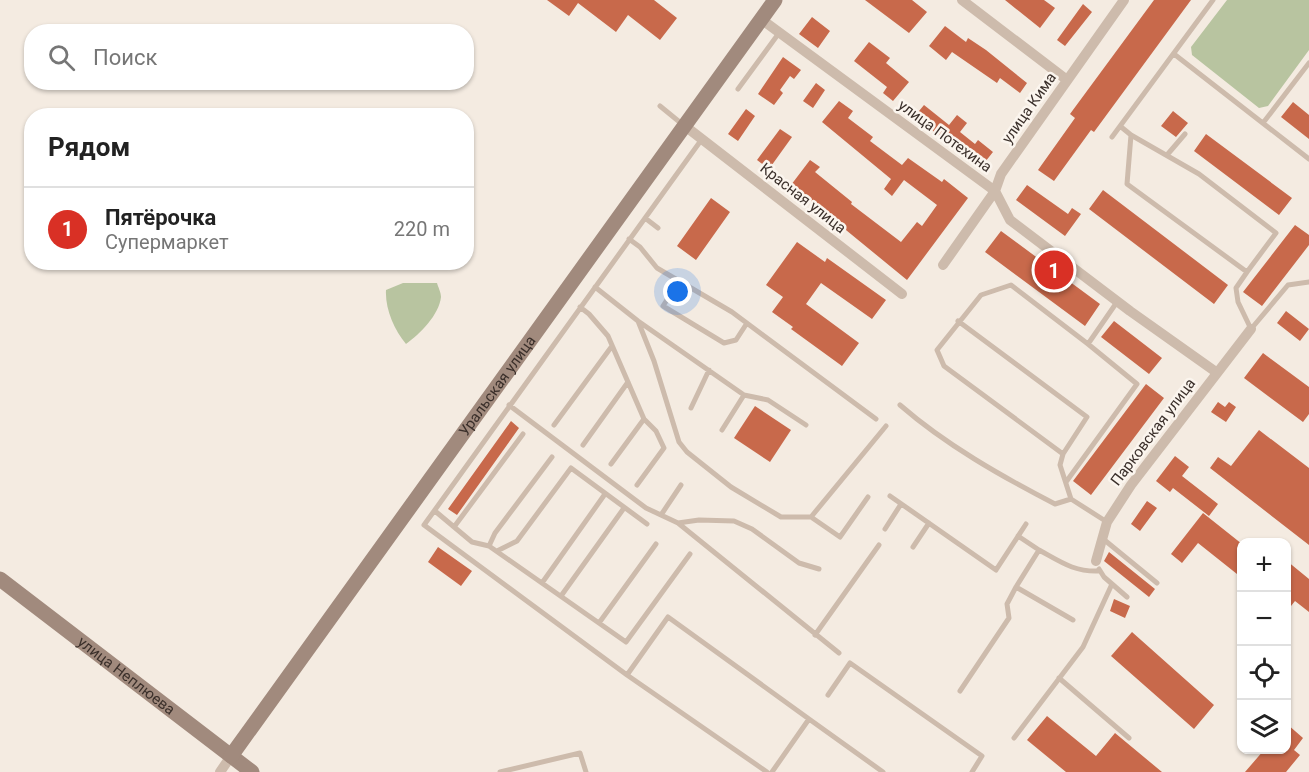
<!DOCTYPE html>
<html lang="ru">
<head>
<meta charset="utf-8">
<style>
	:root { --surface:#fff; --page:#f2f2f2; --text:#222; --muted:#767676; --line:#e0e0e0; --accent:#d93025 }
	body { margin:0; font-family:Roboto,sans-serif; background:var(--page); color:var(--text) }
	.controls { position:absolute; right:18px; bottom:18px; display:grid; overflow:hidden; border-radius:12px; box-shadow:0 2px 4px #0004 }
	.controls button { width:54px; height:54px; display:grid; place-items:center; padding:0; border:0; border-bottom:2px solid var(--line); background:var(--surface); color:var(--text); font:30px sans-serif }
	.you { position:absolute; left:678px; top:292px; width:21px; height:21px; margin:-15px; border:4px solid #fff; border-radius:50%; background:#1a73e8; box-shadow:0 0 0 9px #1a73e833 }
	.badge { display:grid; place-items:center; width:39px; height:39px; border-radius:50%; background:var(--accent); color:#fff; font-size:20px; font-weight:700 }
	.pin { position:absolute; translate:-50% -50%; border:3px solid #fff; box-shadow:0 2px 6px #0006 }
	.list { margin:0; padding:0; list-style:none }
	h2 { display:flex; justify-content:space-between; align-items:center; height:78px; margin:0; padding:0 24px; font-size:26px }
	h2 small { font-size:20px; font-weight:400; color:var(--muted) }
	.list li { display:grid; grid-template-columns:39px 1fr auto; gap:18px; align-items:center; box-sizing:border-box; height:84px; padding:0 24px; border-top:2px solid var(--line) }
	.list b { display:block; font-size:22px; white-space:nowrap }
	.list p { margin:0; font-size:20px; white-space:nowrap; color:var(--muted) }
	.list em { font-size:20px; font-style:normal; color:var(--muted) }
	.icon { flex:none; width:33px; height:33px; fill:none; stroke:currentColor; stroke-width:2; stroke-linecap:round; stroke-linejoin:round }
	.map { position:relative; flex:none; width:1309px; height:772px; overflow:hidden }
	.search { position:absolute; background:var(--surface); box-shadow:0 2px 4px #0004; left:24px; top:24px; width:450px; height:66px; display:flex; align-items:center; gap:15px; box-sizing:border-box; padding:0 21px; border-radius:24px; color:var(--muted); font-size:22px }
	.panel { position:absolute; background:var(--surface); box-shadow:0 2px 4px #0004; left:24px; top:108px; width:450px; height:162px; border-radius:24px }
	.map>svg:first-child { display:block }
</style>
</head>
<body>
<div class="map">
<svg width="1309" height="772" viewBox="0 0 1309 772">
	<rect width="100%" height="100%" fill="#f4ebe1"/>
	<path fill="#b8c4a0" d="M1227,0h82v50l-41,56 -9,2 -67,-53 -1,-8z
		M403,283h34c1,4 4,9 4,14 -2,18 -21,37 -35,47 -12,-15 -21,-35 -20,-54z"/>
	<path fill="#c8694b" d="M547,0h107l23,18 -17,22 -32,-25 -12,17 -38,-29 -9,13z
		M865,0h47l15,12 -18,21z
		M1005,0h39l11,8 -15,20z
		M1154,0h37l-97,132 -3,-2 -37,51 -16,-11 37,-52 -5,-4z
		M1083,4l9,8 -27,34 -8,-6z
		M812,17l18,14 -12,17 -19,-14z
		M945,26l21,16 2,-4 18,12 41,33 -7,10 -20,-15 -3,5 -45,-31 -6,8 -17,-14z
		M869,42l21,16 -4,5 23,19 -16,19 -10,-8 4,-6 -33,-26z
		M783,57l18,13 -7,9 -4,-3 -10,14 3,3 -9,12 -16,-11z
		M816,83l9,7 -12,18 -10,-7z
		M839,101l14,10 -5,7 25,19 -3,4 32,24 6,-7 34,24 2,-3 24,19 -61,82 -116,-95 19,-25 10,7 -5,5 37,30 -1,2 50,38 16,-20 5,4 15,-21 -33,-25 -12,16 -8,-7 7,-10 -69,-57z
		M1293,102l16,13v24l-28,-22z
		M924,105l25,20 8,-10 10,8 -7,9 15,12 3,-4 15,12 -12,15 -67,-50z
		M746,109l9,7 -17,25 -10,-7z
		M1173,111l15,12 -12,14 -15,-11z
		M780,129l12,8 -23,32 -12,-9z
		M1206,134l86,64 -13,17 -85,-64z
		M1027,185l41,29 4,-6 9,6 -16,22 -49,-36z
		M1103,190l125,95 -14,19 -125,-95z
		M711,198l19,14 -34,48 -19,-14z
		M1295,225l14,10v10l-47,61 -19,-14z
		M1001,231l99,73 -15,22 -100,-74z
		M797,242l28,20 2,-4 59,42 -14,19 -51,-36 -15,21 53,39 -17,23 -51,-37 2,-2 -21,-15 11,-15 -17,-12z
		M1286,311l23,18 -9,12 -23,-18z
		M1114,321l48,37 -13,16 -48,-37z
		M1263,353l46,34v27l-6,8 -59,-44z
		M1146,384l18,14 -73,97 -18,-14z
		M1218,402l7,5 4,-5 7,5 -10,15 -15,-10z
		M755,406l36,24 -21,32 -36,-24z
		M511,421l8,7 -62,87 -9,-6z
		M1259,430l50,38v77l-99,-77 8,-11 13,9z
		M1175,456l14,11 -7,9 36,28 -9,12 -36,-28 -3,4 -14,-11z
		M1147,501l10,7 -17,23 -9,-7z
		M1203,513l39,31v34l-44,-35 -16,20 -11,-9z
		M438,547l34,24 -11,15 -33,-24z
		M1109,552l46,37 -6,8 -45,-36z
		M1287,561l22,18v33l-14,-11 -8,10z
		M1114,599l16,7 -5,12 -15,-7z
		M1132,632l82,73 -20,24 -83,-73z
		M1047,716l49,40 19,-23 47,39h-96l-39,-32z
		M1287,724l16,14 -9,12 6,5 -14,17h-41l19,-22h23z"/>
	<g fill="none" stroke-linecap="round" stroke-linejoin="round">
		<path stroke="#cdbbac" stroke-width="5" d="M1174,54l135,105
			M738,89l41,-56
			M660,106l22,18
			M1263,123l46,-60
			M1120,126l11,9 68,39 77,59 -29,39 -120,-88 4,-49
			M1112,137l101,-137
			M702,139l-278,386 203,150 140,97
			M1167,155l18,-21
			M645,218l13,10
			M629,239l11,8 17,21 75,44 144,107
			M1247,272l-11,16 2,14 13,27 37,-44 21,-3
			M679,281l-16,25 61,37 12,-3 11,-17
			M595,287l43,34 106,74 -22,35
			M580,307l9,7 19,22 36,83 12,12 8,17 -27,37
			M638,321l16,40 25,81 8,10 44,35 50,30h30l29,20 28,-40
			M958,321l129,96 -24,37 -3,11 11,34 36,23
			M744,395l24,5 38,25
			M509,405l137,103 32,15 161,130
			M900,405c46,40 101,71 155,99l16,-5
			M691,408l18,-38
			M554,425l58,-79
			M583,445l45,-63
			M1063,454l-119,-88 -7,-16 44,-55 30,-10 77,59 29,-42
			M611,464l33,-45
			M1066,482l71,-98 -49,-40
			M890,496l106,74 30,-46
			M435,511l37,31 17,4 137,96 64,-88
			M661,515l20,-30
			M811,517l75,-91
			M678,523l21,-3 35,1 18,8 47,34 20,6
			M454,527l69,-93
			M885,529l16,-25
			M1018,536l21,14
			M1102,538l55,45
			M489,546l6,-13 57,-76
			M913,547l16,-24
			M497,551l20,-10 54,-73 76,56
			M1099,569l5,8 23,20
			M542,583l63,-89
			M561,596l63,-88
			M1073,620l-57,-33 23,-37c22,12 35,22 60,21
			M599,623l57,-79
			M815,635l64,-90
			M627,675l41,-58 141,102 -37,53
			M1059,678l70,60
			M960,691l49,-73 -2,-14 9,-17
			M828,695l22,-32 132,93 -10,16
			M809,719l74,53
			M1014,738l69,-91 29,-63
			M500,772l80,-19 6,19"/>
		<path stroke="#cdbbac" stroke-width="10" d="M962,0l105,80
			M761,19l234,172 15,29 120,91 86,61
			M685,126l217,168
			M943,265l52,-74 6,-17 123,-174
			M1096,561l11,-39 24,-37 120,-156
			M220,772l11,-16"/>
		<g stroke="#a18a7d" stroke-width="15">
			<path id="s1" d="M0,579l252,193"/>
			<path id="s2" d="M231,756l544,-756"/>
		</g>
	</g>
	<g text-anchor="middle" stroke-width="5" stroke-linejoin="round" paint-order="stroke">
		<g font-size="15" fill="#3b302b" stroke="#fbf5ee">
			<text transform="translate(1029 108) rotate(-55)" y="5">улица Кима</text>
			<text transform="translate(945 136) rotate(36)" y="5">улица Потехина</text>
			<text transform="translate(803 198) rotate(38)" y="5">Красная улица</text>
			<text dy="5" stroke="none"><textPath href="#s2" startOffset="456">Уральская улица</textPath></text>
			<text transform="translate(1153 432) rotate(-53)" y="5">Парковская улица</text>
			<text dy="5" stroke="none"><textPath href="#s1" startOffset="159">улица Неплюева</textPath></text>
		</g>
	</g>
</svg>
<div class="controls">
<button>+</button>
<button>−</button>
<button><svg class="icon" aria-label="locate" viewBox="0 0 24 24"><circle cx="12" cy="12" r="6"/><path d="M12 2v4M12 18v4M2 12h4M18 12h4"/></svg></button>
<button><svg class="icon" aria-label="layers" viewBox="0 0 24 24"><path d="M12 4l9 5-9 5-9-5zM3 14l9 5 9-5"/></svg></button>
</div>
<div class="you"></div>
<div class="pin badge" style="left:1054px;top:270px">1</div>
<div class="search"><svg class="icon" aria-label="search" viewBox="0 0 24 24"><circle cx="10" cy="10" r="6"/><path d="M15 15l6 6"/></svg>Поиск</div>
<section class="panel">
<h2>Рядом<small></small></h2>
<ul class="list">
<li><span class="badge">1</span><div><b>Пятёрочка</b><p>Супермаркет</p></div><em>220 m</em></li>
</ul>
</section>
</div>
</body>
</html>
